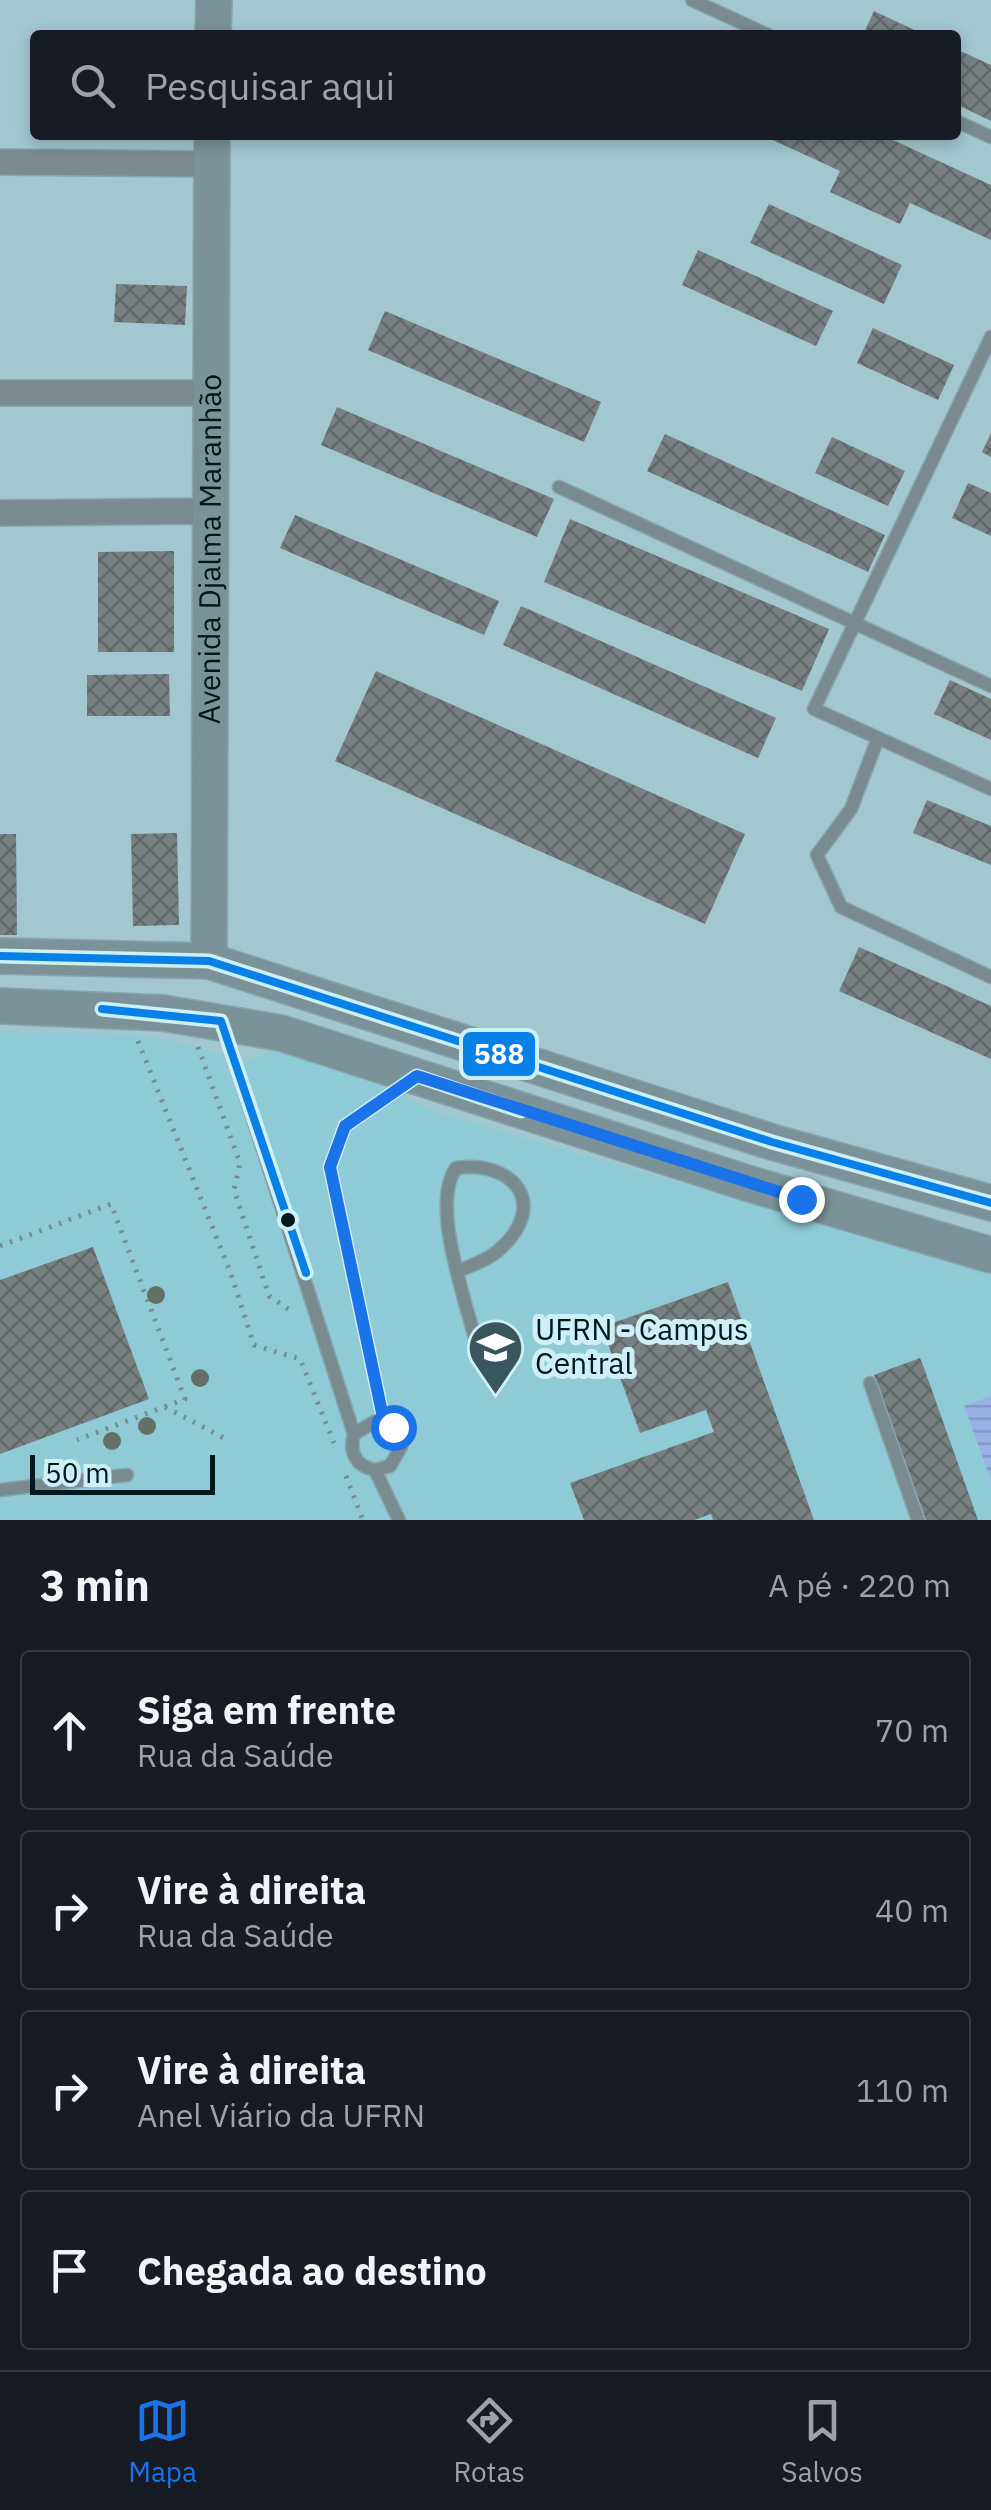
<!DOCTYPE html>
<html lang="pt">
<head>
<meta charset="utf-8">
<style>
	:root { --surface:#171b24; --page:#20242c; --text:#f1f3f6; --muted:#9ea1a6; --line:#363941; --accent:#1a73e8 }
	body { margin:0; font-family:"IBM Plex Sans",sans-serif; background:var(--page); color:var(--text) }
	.scale { position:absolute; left:30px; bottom:25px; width:185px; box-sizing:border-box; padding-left:10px; border:5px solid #00191e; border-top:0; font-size:28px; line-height:35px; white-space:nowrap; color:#00191e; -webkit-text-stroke:8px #ceeff5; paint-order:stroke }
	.stop { position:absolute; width:30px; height:30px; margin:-22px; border:8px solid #1a73e8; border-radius:50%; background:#fff }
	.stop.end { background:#1a73e8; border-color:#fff; box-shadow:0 2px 10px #0008 }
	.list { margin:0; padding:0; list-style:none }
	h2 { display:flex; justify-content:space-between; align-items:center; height:130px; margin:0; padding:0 40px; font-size:42px }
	h2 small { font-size:32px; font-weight:400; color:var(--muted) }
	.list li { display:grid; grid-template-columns:65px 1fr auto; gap:30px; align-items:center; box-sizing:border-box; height:160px; margin:0 20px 20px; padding:0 20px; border:2px solid var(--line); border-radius:10px }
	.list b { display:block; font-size:38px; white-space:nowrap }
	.list p { margin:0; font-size:32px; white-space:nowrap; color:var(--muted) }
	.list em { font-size:32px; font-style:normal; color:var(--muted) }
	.icon { flex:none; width:55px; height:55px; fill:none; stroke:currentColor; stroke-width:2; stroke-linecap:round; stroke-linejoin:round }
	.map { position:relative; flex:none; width:991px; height:1520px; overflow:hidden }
	.search { position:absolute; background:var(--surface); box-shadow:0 5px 15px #0003; left:30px; right:30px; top:30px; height:110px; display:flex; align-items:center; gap:25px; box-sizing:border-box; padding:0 35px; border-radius:10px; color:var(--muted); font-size:38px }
	.sheet { height:850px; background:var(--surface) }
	nav { display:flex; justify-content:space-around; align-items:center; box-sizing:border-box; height:140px; border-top:2px solid var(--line); background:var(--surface); font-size:28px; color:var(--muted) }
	nav a { display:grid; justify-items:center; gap:5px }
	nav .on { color:var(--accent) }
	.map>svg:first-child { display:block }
</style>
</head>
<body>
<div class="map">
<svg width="991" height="1520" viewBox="0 0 991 1520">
	<defs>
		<pattern id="water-rules" width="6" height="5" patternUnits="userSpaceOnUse" patternTransform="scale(2.5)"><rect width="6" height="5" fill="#98b2e4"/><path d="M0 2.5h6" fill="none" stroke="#8198c3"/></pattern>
		<pattern id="building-cross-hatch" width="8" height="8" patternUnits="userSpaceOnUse" patternTransform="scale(2.5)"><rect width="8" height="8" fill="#788082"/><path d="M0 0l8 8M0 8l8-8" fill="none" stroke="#60686a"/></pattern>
	</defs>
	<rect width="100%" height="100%" fill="#a2c7cf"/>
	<path fill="#8ecbd7" d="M0,1031l135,3 55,10 54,18 30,-12 93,28 71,35 553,159v248h-991z"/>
	<path fill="url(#water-rules)" d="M991,1396v84l-27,-74z"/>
	<path fill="url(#building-cross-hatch)" d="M874,11l51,24h-62z
		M956,49l35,16v56l-35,-17z
		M762,135h120l109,50v55l-81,-37 -10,21 -70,-32 10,-21z
		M769,204l133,61 -18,39 -134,-61z
		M698,250l135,61 -17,35 -134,-61z
		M116,284l71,2 -2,39 -71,-3z
		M385,311l216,91 -17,40 -216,-92z
		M873,328l81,37 -16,35 -81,-37z
		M337,407l217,92 -17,38 -216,-92z
		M991,433v24l-9,-5z
		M665,434l220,101 -17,37 -221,-101z
		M832,437l73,34 -17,35 -73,-33z
		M968,483l23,10v43l-39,-18z
		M295,515l204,86 -15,34 -204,-87z
		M570,519l259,110 -27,62 -258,-109z
		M174,551v101h-76v-100z
		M521,606l255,112 -18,40 -255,-113z
		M376,671l369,163 -40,90 -370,-163z
		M169,674l1,42h-83v-41z
		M950,680l41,19v41l-57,-26z
		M927,800l64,26v39l-78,-32z
		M177,833l2,92 -46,1 -2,-92z
		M0,834h16l1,101h-17z
		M859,947l132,59v53l-152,-68z
		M93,1247l56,152 -149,55v-174z
		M728,1282l86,238h-101l-2,-6 -17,6h-110l-14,-37 144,-51 -8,-22 -66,23 -38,-106z
		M920,1358l4,10 54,152h-52l-52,-145z"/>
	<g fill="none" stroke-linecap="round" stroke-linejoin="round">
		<defs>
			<path id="service" d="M692,0l76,35
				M956,121l35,16
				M991,337l-177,372 177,80
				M559,487l432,199
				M878,738l-27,71 -34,46 24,52 150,70
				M224,1028l130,406
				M459,1271c13,-6 31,-12 41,-22 49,-44 15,-89 -44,-81 -26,37 10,132 20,175
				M870,1383l48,137
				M384,1422l-54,-255 15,-41 66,-45
				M375,1470l15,-4 11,-19 -8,-20 -17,-6 -22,13c-5,18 1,32 21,36l24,50
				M0,1490l127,-15"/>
			<path id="minor" d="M0,162l212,2
				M0,393h212
				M0,513l212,-2"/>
			<g id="secondary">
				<path d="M213,35l1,-35"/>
				<path d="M0,956l209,5 563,181 219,61"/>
				<path id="s1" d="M209,961l3,-826"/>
				<path d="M0,1006l163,7 118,20 469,151 241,71"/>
			</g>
		</defs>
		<use href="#service" stroke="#88a5ac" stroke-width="15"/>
		<use href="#minor" stroke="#88a5ac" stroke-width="28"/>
		<use href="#secondary" stroke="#88a5ac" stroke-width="38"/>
		<path stroke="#798c90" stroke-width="5" stroke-dasharray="2.5 8" stroke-linecap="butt" d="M138,1041l93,233 23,71 46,14 34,84
			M198,1047l42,116 -6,27 35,106 25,17
			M0,1246l111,-42 74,195 -108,41
			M165,1407l59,31
			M346,1476l17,44"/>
		<use href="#service" stroke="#798b8e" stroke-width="12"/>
		<use href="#minor" stroke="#798b8e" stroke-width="25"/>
		<use href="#secondary" stroke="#7b9398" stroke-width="35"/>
		<defs>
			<path id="bus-1" d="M0,956l209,5 563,181 219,61
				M102,1009l119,12 85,252
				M384,1422l-54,-255 15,-41 72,-50 104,35"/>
		</defs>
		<use href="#bus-1" stroke="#ceeff5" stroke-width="15"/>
		<use href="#bus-1" stroke="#0780e8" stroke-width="8"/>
	</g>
	<g fill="#647066">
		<circle cx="156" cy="1295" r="9"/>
		<circle cx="200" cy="1378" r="9"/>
		<circle cx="147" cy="1426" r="9"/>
		<circle cx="112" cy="1441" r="9"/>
	</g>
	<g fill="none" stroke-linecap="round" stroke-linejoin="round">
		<path stroke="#1a73e8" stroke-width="12" d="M393,1427l-9,-5 -54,-255 15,-41 72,-50 384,123"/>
	</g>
	<defs>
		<symbol id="university-pin" viewBox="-11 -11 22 30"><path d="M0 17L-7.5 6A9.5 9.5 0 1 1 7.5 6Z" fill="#39565c" stroke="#ceeff5"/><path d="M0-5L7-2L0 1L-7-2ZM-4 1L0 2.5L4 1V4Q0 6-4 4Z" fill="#fff"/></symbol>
	</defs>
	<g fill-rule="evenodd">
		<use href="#university-pin" x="464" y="1316" width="63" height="86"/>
	</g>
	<circle fill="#00191e" stroke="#ceeff5" stroke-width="4" cx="288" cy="1220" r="9"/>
	<g text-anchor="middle" stroke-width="10" stroke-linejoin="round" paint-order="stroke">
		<g font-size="30" fill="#00191e" stroke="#ceeff5">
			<text dy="10" stroke="none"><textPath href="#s1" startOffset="412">Avenida Djalma Maranhão</textPath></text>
		</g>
		<g font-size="30" fill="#00191e" stroke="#ceeff5" text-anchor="start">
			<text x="535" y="1340">UFRN - Campus<tspan x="535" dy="34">Central</tspan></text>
		</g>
	</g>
	<rect stroke="#ceeff5" stroke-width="4" x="461" y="1030" width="76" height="48" rx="10" fill="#0780e8"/>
	<g font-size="28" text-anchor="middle" font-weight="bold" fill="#fff">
		<text x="499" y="1064">588</text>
	</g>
</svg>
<div class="scale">50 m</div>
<div class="stop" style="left:393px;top:1427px"></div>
<div class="stop end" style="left:801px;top:1199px"></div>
<div class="search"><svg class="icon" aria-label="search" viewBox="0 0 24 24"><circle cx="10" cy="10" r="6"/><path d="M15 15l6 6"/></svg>Pesquisar aqui</div>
</div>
<section class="sheet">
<h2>3 min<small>A pé · 220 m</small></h2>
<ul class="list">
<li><svg class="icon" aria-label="ahead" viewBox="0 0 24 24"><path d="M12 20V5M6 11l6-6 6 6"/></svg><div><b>Siga em frente</b><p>Rua da Saúde</p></div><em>70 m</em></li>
<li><svg class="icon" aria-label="right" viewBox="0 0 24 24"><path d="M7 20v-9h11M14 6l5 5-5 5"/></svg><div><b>Vire à direita</b><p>Rua da Saúde</p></div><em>40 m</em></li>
<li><svg class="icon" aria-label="right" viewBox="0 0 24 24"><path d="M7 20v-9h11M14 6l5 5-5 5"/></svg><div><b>Vire à direita</b><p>Anel Viário da UFRN</p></div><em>110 m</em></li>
<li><svg class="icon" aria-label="arrive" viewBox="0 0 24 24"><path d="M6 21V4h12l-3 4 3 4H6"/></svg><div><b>Chegada ao destino</b></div></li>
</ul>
</section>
<nav>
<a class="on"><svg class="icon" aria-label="map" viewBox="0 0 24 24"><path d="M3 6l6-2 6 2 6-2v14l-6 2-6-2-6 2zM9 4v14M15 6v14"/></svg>Mapa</a>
<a><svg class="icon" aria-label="directions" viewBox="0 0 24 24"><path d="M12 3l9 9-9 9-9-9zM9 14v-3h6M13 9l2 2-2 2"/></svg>Rotas</a>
<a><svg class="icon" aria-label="saved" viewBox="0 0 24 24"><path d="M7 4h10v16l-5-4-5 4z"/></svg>Salvos</a>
</nav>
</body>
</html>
